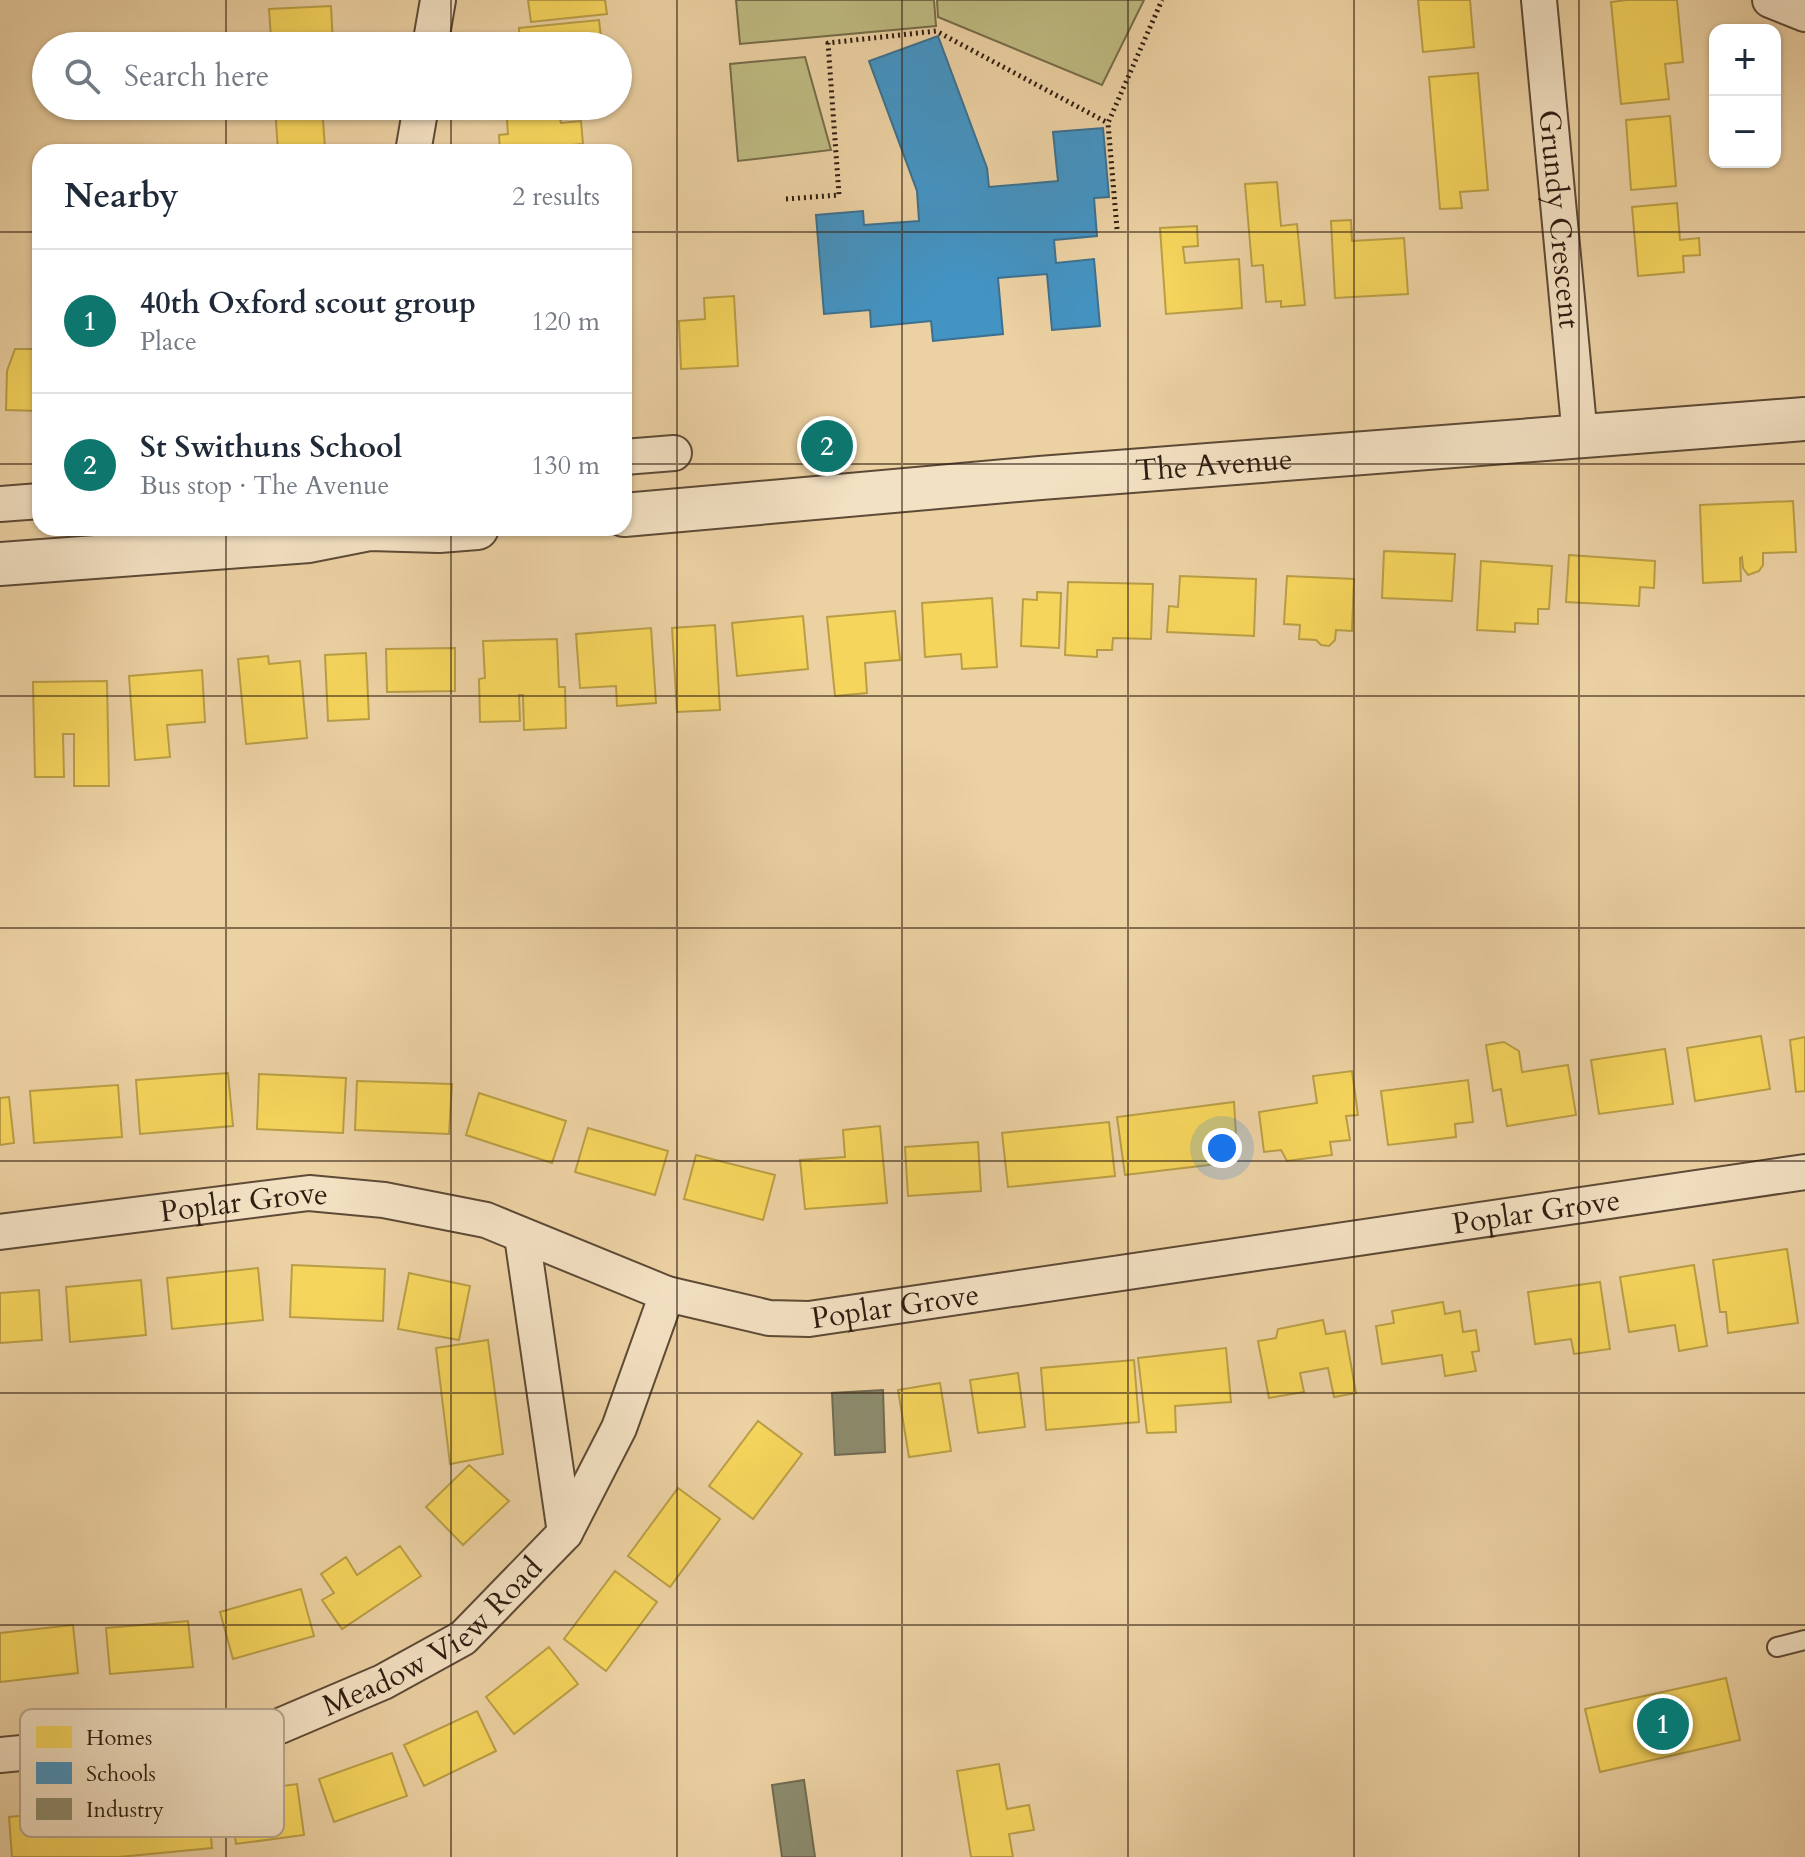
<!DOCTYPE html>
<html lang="en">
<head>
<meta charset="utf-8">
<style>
	:root { --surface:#fff; --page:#f2f2f3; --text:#1f2937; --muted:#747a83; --line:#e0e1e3; --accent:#0f766e }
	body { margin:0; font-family:Cardo,serif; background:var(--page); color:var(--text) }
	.controls { position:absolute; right:24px; top:24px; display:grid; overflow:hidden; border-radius:16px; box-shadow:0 2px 6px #0004 }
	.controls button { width:72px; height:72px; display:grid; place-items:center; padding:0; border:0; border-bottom:2px solid var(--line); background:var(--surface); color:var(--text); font:40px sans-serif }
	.you { position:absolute; left:1222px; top:1148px; width:28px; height:28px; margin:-20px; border:6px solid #fff; border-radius:50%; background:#1a73e8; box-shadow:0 0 0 12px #1a73e833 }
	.badge { display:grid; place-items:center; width:52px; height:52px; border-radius:50%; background:var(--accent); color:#fff; font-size:26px; font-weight:700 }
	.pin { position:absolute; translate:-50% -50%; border:4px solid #fff; box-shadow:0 2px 8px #0006 }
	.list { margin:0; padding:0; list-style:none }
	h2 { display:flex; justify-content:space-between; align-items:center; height:104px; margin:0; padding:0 32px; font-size:34px }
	h2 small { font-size:26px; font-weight:400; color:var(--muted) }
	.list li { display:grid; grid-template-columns:52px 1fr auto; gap:24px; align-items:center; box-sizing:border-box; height:144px; padding:0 32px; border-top:2px solid var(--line) }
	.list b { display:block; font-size:30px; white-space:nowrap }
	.list p { margin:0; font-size:26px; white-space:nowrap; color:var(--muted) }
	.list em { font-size:26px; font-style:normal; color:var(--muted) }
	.icon { flex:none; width:44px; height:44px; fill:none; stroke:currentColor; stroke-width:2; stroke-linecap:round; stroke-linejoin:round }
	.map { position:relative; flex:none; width:1805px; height:1857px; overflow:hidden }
	.search { position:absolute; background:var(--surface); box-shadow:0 2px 6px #0004; left:32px; top:32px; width:600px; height:88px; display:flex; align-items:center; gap:20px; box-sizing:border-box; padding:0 28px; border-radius:44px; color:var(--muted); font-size:30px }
	.panel { position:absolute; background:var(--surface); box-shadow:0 2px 6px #0004; left:32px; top:144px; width:600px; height:392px; border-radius:24px }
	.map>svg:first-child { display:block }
</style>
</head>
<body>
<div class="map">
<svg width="1805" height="1857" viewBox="0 0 1805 1857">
	<rect width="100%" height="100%" fill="#ecd1a3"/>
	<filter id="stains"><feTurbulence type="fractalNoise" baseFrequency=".0025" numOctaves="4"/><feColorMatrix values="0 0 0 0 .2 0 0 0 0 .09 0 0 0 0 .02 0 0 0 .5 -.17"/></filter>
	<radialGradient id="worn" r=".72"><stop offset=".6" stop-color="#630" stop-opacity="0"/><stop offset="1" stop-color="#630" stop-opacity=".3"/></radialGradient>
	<path fill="#beba81" stroke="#766c49" stroke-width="2" d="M736,0h198l2,26 -196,18z
		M937,0h207l-42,85 -164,-68z
		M805,57l26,93 -93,11 -8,-97z"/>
	<path fill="#f6d55c" stroke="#ba9e46" stroke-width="2" d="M528,0h77l2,14 -76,8z
		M1418,0h52l4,47 -51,5z
		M1627,0h50l6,62 -18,2 4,35 -48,5 -10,-102z
		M331,6l2,40h-88v-7l26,-1 -2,-29z
		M599,20l3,26h-82l-1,-18z
		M1478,73l10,117 -28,2 2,16 -22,1 -11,-132z
		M275,106h47l3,42 -47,3z
		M506,106h71l1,11 -18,2 1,4 20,-2 2,23 -20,2v6h-63l-1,-17 9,-1z
		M1670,116l6,70 -45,4 -5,-70z
		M1277,182l4,44 16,-2 8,81 -24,2v-6l-15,1 -3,-37 -11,1 -7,-82z
		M1677,203l3,37 19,-2 1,17 -17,1 1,16 -46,4 -6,-69z
		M1351,220l1,21 52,-3 4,56 -73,4 -4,-77z
		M1197,226l1,20 -15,1 2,16 54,-4 3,49 -76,6 -6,-86z
		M734,296l4,70 -57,3 -2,-48 26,-2 -1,-21z
		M15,349h25v62l-34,-1 1,-39z
		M1793,501l3,51 -33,1v12l-4,6 -11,4 -5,-7 -1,-11 -2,1 1,23 -38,2 -3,-78z
		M1384,551l71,3 -3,47 -70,-3z
		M1569,555l86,6 -1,27 -14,-1 -1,19 -73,-4z
		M1481,561l71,5 -3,43h-11v15l-23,-1v9l-38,-2z
		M1180,576l76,3 -2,57 -87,-4 2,-26 9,1z
		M1287,576l67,3 -2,52 -16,-1 -1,10 -6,6 -8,-1 -5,-5 -17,-1 1,-14 -16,-1z
		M1068,582l85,2 -2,55 -38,-1 -1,12h-15v7l-32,-2z
		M1037,592l24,1 -2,55 -38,-2 2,-47 14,1z
		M992,598l5,69 -35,2 -1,-15 -36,3 -3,-54z
		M895,611l5,49 -35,3 2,30 -32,3 -8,-79z
		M803,616l5,53 -71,7 -5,-53z
		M715,625l5,85 -43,2 -5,-84z
		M651,628l5,75 -39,3 -1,-20 -36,2 -4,-54z
		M557,639l2,48h6l1,41 -42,2 -1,-35h-4l1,26 -40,1 -1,-43 6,-1 -2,-37z
		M455,648v43l-68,1 -1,-43z
		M366,653l3,66 -41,2 -3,-66z
		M268,656l1,8 31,-3 7,77 -61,6 -8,-85z
		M202,670l3,52 -38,3 3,32 -35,3 -6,-84z
		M107,681l2,105h-35v-52h-11l1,43h-29l-2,-95z
		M1761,1036l9,53 -75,12 -8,-53z
		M1805,1037v54l-9,1 -6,-52z
		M1504,1042l15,9 3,21 46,-7 8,50 -69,11 -6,-37 -8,2 -7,-46z
		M1665,1049l8,55 -74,10 -8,-54z
		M1352,1071l6,44 -12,1 4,24 -20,2 2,13 -45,6 -6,-11 -17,2 -5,-40 58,-9 -4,-27z
		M228,1073l5,53 -93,8 -4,-54z
		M259,1074l87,4 -3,55 -86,-4z
		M1468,1080l5,42 -18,2 1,13 -68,8 -7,-54z
		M357,1081l95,3 -3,50 -94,-4z
		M118,1085l4,52 -88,6 -4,-52z
		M479,1093l87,28 -14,42 -86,-28z
		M9,1097l5,46 -14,2v-47z
		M1234,1102l2,33 -21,2 2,27 -92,11 -8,-58z
		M1109,1122l6,54 -107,11 -6,-54z
		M880,1126l7,77 -82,6 -5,-49 45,-3 -2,-27z
		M588,1128l80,23 -13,44 -80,-23z
		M978,1142l3,49 -73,5 -3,-49z
		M696,1155l79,20 -12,45 -79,-21z
		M1787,1249l11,74 -70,10 -2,-21h-6l-7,-52z
		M292,1265l93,4 -2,52 -93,-4z
		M1694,1265l13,81 -28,5 -4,-26 -46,7 -9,-55z
		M258,1268l5,52 -91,9 -5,-51z
		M409,1273l61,13 -11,54 -61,-11z
		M141,1280l5,55 -76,7 -4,-55z
		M1600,1282l10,67 -36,5 -3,-15 -36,5 -7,-52z
		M39,1290l3,50 -42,3v-50z
		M1443,1302l2,12 15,-3 3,21 13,-2 3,21 -7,1 4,19 -31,5 -3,-21 -60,9 -6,-38 18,-3 -2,-12z
		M1323,1320l3,14 19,-3 11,62 -22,4 -6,-29 -28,5 4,19 -35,6 -11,-57 18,-3 2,-9z
		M488,1340l15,114 -53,10 -14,-116z
		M1226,1348l5,54 -56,4 1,26 -29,1 -9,-75z
		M1134,1360l5,62 -93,8 -5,-62z
		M1018,1373l7,54 -47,6 -8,-53z
		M940,1383l11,68 -42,6 -11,-67z
		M758,1421l44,33 -49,65 -44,-33z
		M469,1465l40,36 -46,44 -37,-38z
		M678,1488l42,31 -50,68 -42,-31z
		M400,1546l21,30 -79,53 -20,-29 12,-7 -13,-19 25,-17 11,18z
		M615,1571l42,31 -51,69 -42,-32z
		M301,1589l13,47 -81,23 -13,-47z
		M188,1621l5,46 -83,7 -4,-46z
		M73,1625l5,48 -78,9v-49z
		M549,1647l29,37 -64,50 -28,-37z
		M1726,1678l14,62 -140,32 -15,-63z
		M477,1711l19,40 -72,35 -20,-41z
		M392,1753l15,43 -73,26 -15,-43z
		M999,1764l8,45 22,-4 5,25 -25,4 4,23h-42l-14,-86z
		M297,1784l7,51 -68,9 -7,-51z
		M207,1798l5,50 -93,9h-107l-3,-40z"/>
	<path fill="#4393c3" stroke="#3d708e" stroke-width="2" d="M938,36l49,132 2,19 69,-6 -5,-49 50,-4 6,69 -15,1 3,38 -43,4 2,23 38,-4 6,67 -48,4 -5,-56 -49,4 5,56 -70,7 -2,-20 -60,6 -1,-17 -46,4 -8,-99 47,-4 1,14 55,-4 -2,-30 -48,-130z"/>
	<path fill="#8c8c6e" stroke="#706b52" stroke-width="2" d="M883,1390l2,62 -50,3 -3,-62z
		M804,1780l11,77h-33l-10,-72z"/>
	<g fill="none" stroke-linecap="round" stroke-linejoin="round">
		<defs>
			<path id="service" d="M1777,1647l28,-7"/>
			<g id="minor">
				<path id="s1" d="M1539,0l41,437"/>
				<path d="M1770,0l35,14"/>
				<path d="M430,46l8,-46"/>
				<path d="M413,152l8,-46"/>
				<path d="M624,457l50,-4"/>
				<path d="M0,504l40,-3"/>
				<path id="s2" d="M0,1232l309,-39 75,7 102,20 181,74 102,24 40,1 996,-147"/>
				<path d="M522,1236l43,297"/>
				<path id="s3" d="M0,1755l275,-27 108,-46 80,-44 102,-105 54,-105 48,-134"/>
			</g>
			<g id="tertiary">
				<path id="s4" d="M624,515l416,-37 765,-59"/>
				<path d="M0,564l309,-23 61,-12 69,2 38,-3"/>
			</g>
		</defs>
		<use href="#service" stroke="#5e4a36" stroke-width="22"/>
		<use href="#minor" stroke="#5e4a36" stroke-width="38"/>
		<use href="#tertiary" stroke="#5e4a36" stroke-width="46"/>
		<path stroke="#2f1d11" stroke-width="5" stroke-dasharray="2 4" stroke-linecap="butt" d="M786,199l53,-4 -11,-152 108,-12 172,92
			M1117,229l-9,-106 54,-123"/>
		<use href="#service" stroke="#f3e1c3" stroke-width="18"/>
		<use href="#minor" stroke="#f3e1c3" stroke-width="34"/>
		<use href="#tertiary" stroke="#f3e1c3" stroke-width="42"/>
	</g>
	<path fill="none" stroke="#2f1d11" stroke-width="2" stroke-opacity="0.55" d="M226,0v46M451,0v46M677,0v1857M902,0v1857M1128,0v1857M1354,0v1857M1579,0v1857M226,106v46M451,106v46M0,232h40M624,232h1181M0,464h40M624,464h1181M226,528v1329M451,528v1329M0,696h1805M0,928h1805M0,1161h1805M0,1393h1805M0,1625h1805"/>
	<g text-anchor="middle" stroke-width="8" stroke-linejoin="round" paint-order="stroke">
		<g font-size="30" fill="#2f1d11" stroke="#f3e1c3">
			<text dy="10" stroke="none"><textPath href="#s1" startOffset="220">Grundy Crescent</textPath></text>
			<text dy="10" stroke="none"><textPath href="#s4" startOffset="592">The Avenue</textPath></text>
			<text dy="10" stroke="none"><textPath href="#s2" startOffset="246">Poplar Grove</textPath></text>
			<text dy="10" stroke="none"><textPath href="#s2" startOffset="1566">Poplar Grove</textPath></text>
			<text dy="10" stroke="none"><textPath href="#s2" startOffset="918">Poplar Grove</textPath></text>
			<text dy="10" stroke="none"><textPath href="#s3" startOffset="460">Meadow View Road</textPath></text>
		</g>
	</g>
	<rect x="20" y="1709" width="264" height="128" rx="12" fill="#f3e1c3" stroke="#b8a68e" stroke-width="2"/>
	<rect x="36" y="1726" width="36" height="22" fill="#f6d55c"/>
	<rect x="36" y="1762" width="36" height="22" fill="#4393c3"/>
	<rect x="36" y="1798" width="36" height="22" fill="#8c8c6e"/>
	<g font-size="22" fill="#2f1d11">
		<text x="86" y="1745">Homes</text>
		<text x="86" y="1781">Schools</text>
		<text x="86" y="1817">Industry</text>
	</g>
	<rect width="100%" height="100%" filter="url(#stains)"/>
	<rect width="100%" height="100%" fill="url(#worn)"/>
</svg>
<div class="controls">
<button>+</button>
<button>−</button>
</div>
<div class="you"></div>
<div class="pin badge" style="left:1663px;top:1724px">1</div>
<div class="pin badge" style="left:827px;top:446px">2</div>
<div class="search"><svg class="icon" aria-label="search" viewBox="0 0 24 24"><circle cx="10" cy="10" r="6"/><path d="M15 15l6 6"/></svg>Search here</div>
<section class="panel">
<h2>Nearby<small>2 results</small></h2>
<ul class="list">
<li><span class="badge">1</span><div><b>40th Oxford scout group</b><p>Place</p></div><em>120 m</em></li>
<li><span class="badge">2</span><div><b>St Swithuns School</b><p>Bus stop · The Avenue</p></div><em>130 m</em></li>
</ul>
</section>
</div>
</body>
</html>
